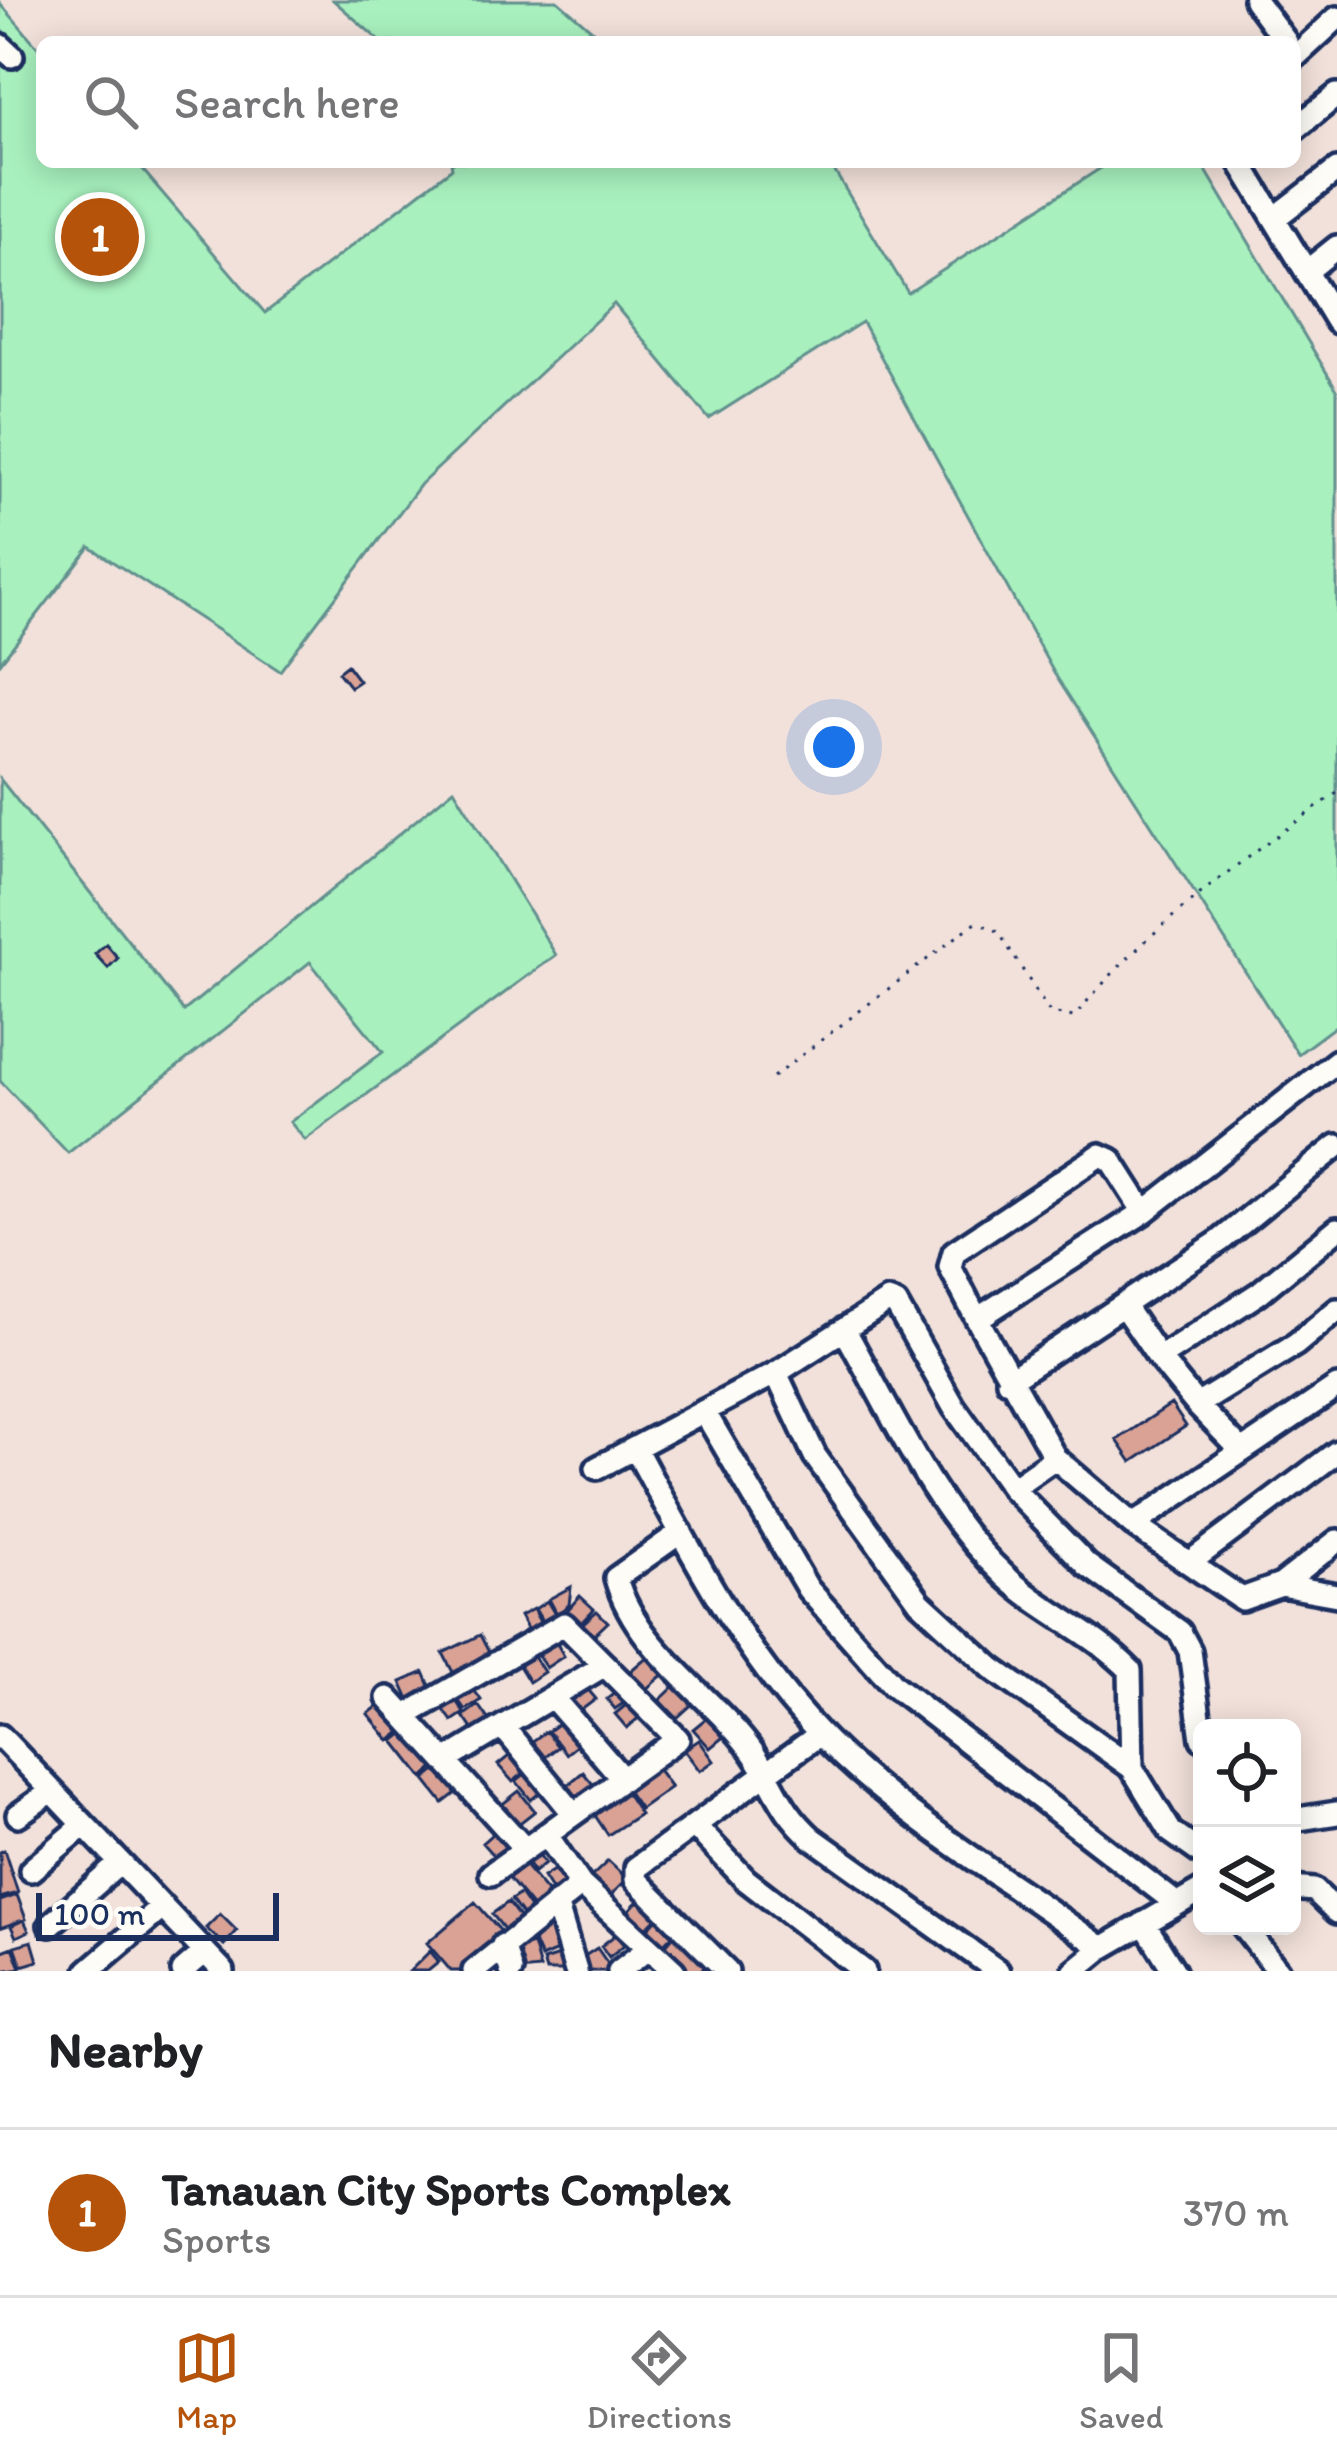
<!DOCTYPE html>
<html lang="en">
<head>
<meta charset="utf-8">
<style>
	:root { --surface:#fff; --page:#f6f6f6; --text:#202124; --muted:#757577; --line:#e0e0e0; --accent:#b45309 }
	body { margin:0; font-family:Itim,sans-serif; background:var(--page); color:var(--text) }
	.controls { position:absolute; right:36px; bottom:36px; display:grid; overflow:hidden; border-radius:18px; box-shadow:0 6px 30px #0003 }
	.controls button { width:108px; height:108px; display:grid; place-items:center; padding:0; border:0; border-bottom:3px solid var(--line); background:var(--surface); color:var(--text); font:60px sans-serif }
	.scale { position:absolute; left:36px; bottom:30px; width:243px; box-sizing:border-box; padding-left:12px; border:6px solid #1b2f5e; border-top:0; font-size:33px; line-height:42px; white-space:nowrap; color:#1b2f5e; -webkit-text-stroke:9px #fdfcf7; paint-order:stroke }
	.you { position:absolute; left:834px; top:747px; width:42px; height:42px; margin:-30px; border:9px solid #fff; border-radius:50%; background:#1a73e8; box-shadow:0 0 0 18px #1a73e833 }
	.badge { display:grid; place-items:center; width:78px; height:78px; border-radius:50%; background:var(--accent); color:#fff; font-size:39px; font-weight:700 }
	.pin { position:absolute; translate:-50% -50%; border:6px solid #fff; box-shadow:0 3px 12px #0006 }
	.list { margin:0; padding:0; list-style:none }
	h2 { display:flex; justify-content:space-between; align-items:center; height:156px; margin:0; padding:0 48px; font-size:51px }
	h2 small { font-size:39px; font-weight:400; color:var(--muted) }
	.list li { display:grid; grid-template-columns:78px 1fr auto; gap:36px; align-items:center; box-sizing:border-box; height:168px; padding:0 48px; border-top:3px solid var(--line) }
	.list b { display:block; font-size:45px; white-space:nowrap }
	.list p { margin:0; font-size:39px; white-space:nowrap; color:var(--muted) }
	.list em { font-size:39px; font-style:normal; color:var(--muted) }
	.icon { flex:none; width:66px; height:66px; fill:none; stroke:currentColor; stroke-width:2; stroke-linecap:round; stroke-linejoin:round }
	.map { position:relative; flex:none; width:1337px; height:1971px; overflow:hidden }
	.search { position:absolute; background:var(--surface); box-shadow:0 6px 30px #0003; left:36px; right:36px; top:36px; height:132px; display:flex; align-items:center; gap:30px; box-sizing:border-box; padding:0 42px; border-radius:18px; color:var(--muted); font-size:45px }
	.sheet { height:324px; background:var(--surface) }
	nav { display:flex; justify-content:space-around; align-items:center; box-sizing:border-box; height:168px; border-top:3px solid var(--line); background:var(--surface); font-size:33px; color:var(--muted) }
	nav a { display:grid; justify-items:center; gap:6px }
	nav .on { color:var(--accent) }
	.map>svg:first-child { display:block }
</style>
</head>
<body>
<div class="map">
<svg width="1337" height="1971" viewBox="0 0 1337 1971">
	<rect width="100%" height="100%" fill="#f2e1da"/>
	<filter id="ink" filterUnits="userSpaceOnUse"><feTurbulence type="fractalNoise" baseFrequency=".00833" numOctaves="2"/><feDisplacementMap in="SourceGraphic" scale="24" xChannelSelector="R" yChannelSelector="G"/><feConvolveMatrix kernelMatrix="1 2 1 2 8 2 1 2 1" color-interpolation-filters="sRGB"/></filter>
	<g filter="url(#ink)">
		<path fill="#a8f1be" stroke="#62908e" stroke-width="3" d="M333,0h224l49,42h-225z
			M0,3l42,49v110h94l129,151 187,-145 -1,-6h378l79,131 202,-131h91l136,228v635l-39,29 -244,-381 -192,-351 -153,97 -95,-115 -193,180 -141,187 -190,-124 -90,116z
			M0,779l184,232 270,-222 102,166 -251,185 -15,-18 93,-70 -73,-90 -242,191 -68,-72z"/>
		<path fill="#daa295" stroke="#1b2f5e" stroke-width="3" d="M347,665l12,16 -9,6 -12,-15z
			M106,944l12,14 -10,10 -13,-14z
			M1171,1404l15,22 -54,36 -15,-22z
			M571,1587l-2,18 -12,9 -8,-15z
			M580,1596l14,13 -17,18 -14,-12z
			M547,1601l12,20 -12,8 -12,-20z
			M533,1609l13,24 -13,7 -13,-24z
			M597,1611l11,11 -17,16 -11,-12z
			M480,1635l14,27 -37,18 -14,-27z
			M553,1637l11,19 -18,12 -12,-19z
			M650,1654l16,18 -22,19 -16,-18z
			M533,1655l11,17 -15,10 -11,-18z
			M424,1672l10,23 -23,9 -10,-22z
			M680,1681l17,19 -20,18 -17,-18z
			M470,1684l11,16 -16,10 -10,-15z
			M585,1686l11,13 -16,12 -10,-12z
			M620,1689l8,11 -13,9 -8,-10z
			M388,1698l22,27 -20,16 -22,-27z
			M454,1698l10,15 -12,8 -10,-14z
			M632,1700l11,14 -16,14 -12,-14z
			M478,1705l17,24 -15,11 -17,-24z
			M710,1715l17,19 -17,14 -17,-19z
			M567,1717l18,22 -19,15 -18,-23z
			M413,1726l29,36 -19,16 -29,-37z
			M546,1731l12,16 -15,12 -13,-16z
			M699,1740l15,21 -14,10 -16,-21z
			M515,1751l15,17 -17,14 -15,-17z
			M445,1764l19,23 -21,16 -18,-23z
			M656,1767l15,20 -31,22 -14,-20z
			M532,1768l15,19 -16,13 -15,-19z
			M583,1772l17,21 -19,16 -17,-21z
			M624,1790l16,24 -32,21 -16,-24z
			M519,1791l16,20 -19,15 -16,-20z
			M499,1828l16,18 -17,15 -16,-18z
			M534,1848l11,15 -11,9 -11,-15z
			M4,1850l14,43 -18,5v-46z
			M517,1856l35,42 -16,13 -35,-42z
			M608,1861l19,18 -19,19 -19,-19z
			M563,1864l13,19 -21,13 -12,-19z
			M520,1894l13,19 -8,6 -14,-19z
			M17,1895l9,24 -26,9v-27z
			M641,1898l17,18 -18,18 -17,-18z
			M475,1902l31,35 -39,34h-16l-24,-28z
			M508,1902l14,19 -15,12 -15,-19z
			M220,1914l17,17 -13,14 -18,-17z
			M659,1917l16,15 -17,18 -16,-15z
			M24,1920l5,11 -13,6 -5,-11z
			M552,1926l10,23 -21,9 -10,-23z
			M678,1931l33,29 -10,11h-19l-22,-19z
			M615,1935l9,10 -15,12 -8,-11z
			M32,1941l6,20 -16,5 -7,-20z
			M533,1944l7,25 -21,2 -5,-22z
			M13,1947l8,21 -21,3v-19z
			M597,1948l16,23h-29l-7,-10z
			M430,1951l9,11 -11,9h-18z
			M565,1954l5,17h-24l-3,-10z"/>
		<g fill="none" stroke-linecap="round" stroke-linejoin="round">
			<defs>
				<path id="minor" d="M1255,0l31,42
					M0,45l12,11
					M1296,56l41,-38
					M1295,129l42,-34
					M1240,162l97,160
					M1275,218l62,-48
					M1307,271l30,-24
					M1123,1305l36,53 100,-65 78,-64
					M977,1319l-27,-52 4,-15 146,-97 11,5 33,52
					M844,1329c48,84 89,180 161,247 38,36 88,56 125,94l2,98
					M1159,1358l38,47 99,-61 41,-34
					M776,1373l39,83 105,146 72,66 140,100 39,64 31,22
					M1008,1381l212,-140 117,-95
					M1197,1405l45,46
					M704,1411l104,178 85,96 284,219
					M635,1448c54,100 104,201 183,284 78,82 192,149 284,216
					M1055,1458l-78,-139 167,-107 193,-151
					M597,1468l179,-95 112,-72 8,3 58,103 58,81 75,77 93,67 10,19 12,88
					M1012,1488l43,-30 78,67 109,74 39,-14 56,10
					M1133,1525l204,-138
					M681,1532l-65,46c20,73 98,118 138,176 23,34 25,54 58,84l186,133
					M1189,1563l148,-111
					M1281,1585l56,-44
					M388,1698l137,151
					M553,1698l70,81
					M405,1716l159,-92 114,115 -187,135
					M503,1727l71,87
					M0,1736l223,235
					M445,1761l160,-96
					M18,1815l34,-24
					M1292,1820l45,-7
					M696,1827l50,53 118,91
					M546,1834l35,51 93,86
					M31,1870l53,-45
					M1292,1888l22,2 23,22
					M556,1903l20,68
					M1144,1923l30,48
					M50,1925l70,-62
					M1243,1926l35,45
					M503,1945l8,26
					M88,1971l75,-64
					M183,1971l22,-19
					M474,1971l107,-86
					M619,1971l30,-23
					M727,1971l-91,-91v-12l184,-134
					M1074,1971l28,-23 100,-58"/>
			</defs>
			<use href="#minor" stroke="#1b2f5e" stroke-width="30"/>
			<path stroke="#1b2f5e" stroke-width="3" stroke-dasharray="3 9" stroke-linecap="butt" d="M773,1077l203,-155 22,9 52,82 24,4c75,-92 167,-156 263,-224"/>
			<use href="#minor" stroke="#fdfcf7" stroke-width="21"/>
		</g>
	</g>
</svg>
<div class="controls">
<button><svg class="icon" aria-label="locate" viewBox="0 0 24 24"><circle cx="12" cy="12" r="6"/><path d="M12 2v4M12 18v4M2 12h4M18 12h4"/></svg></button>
<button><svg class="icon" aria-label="layers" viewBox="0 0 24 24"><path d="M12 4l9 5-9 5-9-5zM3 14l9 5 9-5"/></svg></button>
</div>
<div class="scale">100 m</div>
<div class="you"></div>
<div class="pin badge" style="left:100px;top:237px">1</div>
<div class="search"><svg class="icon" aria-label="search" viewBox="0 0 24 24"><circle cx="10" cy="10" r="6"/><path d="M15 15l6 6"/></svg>Search here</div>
</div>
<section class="sheet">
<h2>Nearby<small></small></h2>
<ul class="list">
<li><span class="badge">1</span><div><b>Tanauan City Sports Complex</b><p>Sports</p></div><em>370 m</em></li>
</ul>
</section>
<nav>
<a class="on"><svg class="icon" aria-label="map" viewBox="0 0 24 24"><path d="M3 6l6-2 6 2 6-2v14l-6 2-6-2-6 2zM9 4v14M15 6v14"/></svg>Map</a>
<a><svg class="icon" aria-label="directions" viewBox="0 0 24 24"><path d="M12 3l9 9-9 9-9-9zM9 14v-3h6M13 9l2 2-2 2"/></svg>Directions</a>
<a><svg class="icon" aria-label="saved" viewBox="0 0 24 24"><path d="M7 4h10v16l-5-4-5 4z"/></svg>Saved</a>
</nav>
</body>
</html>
